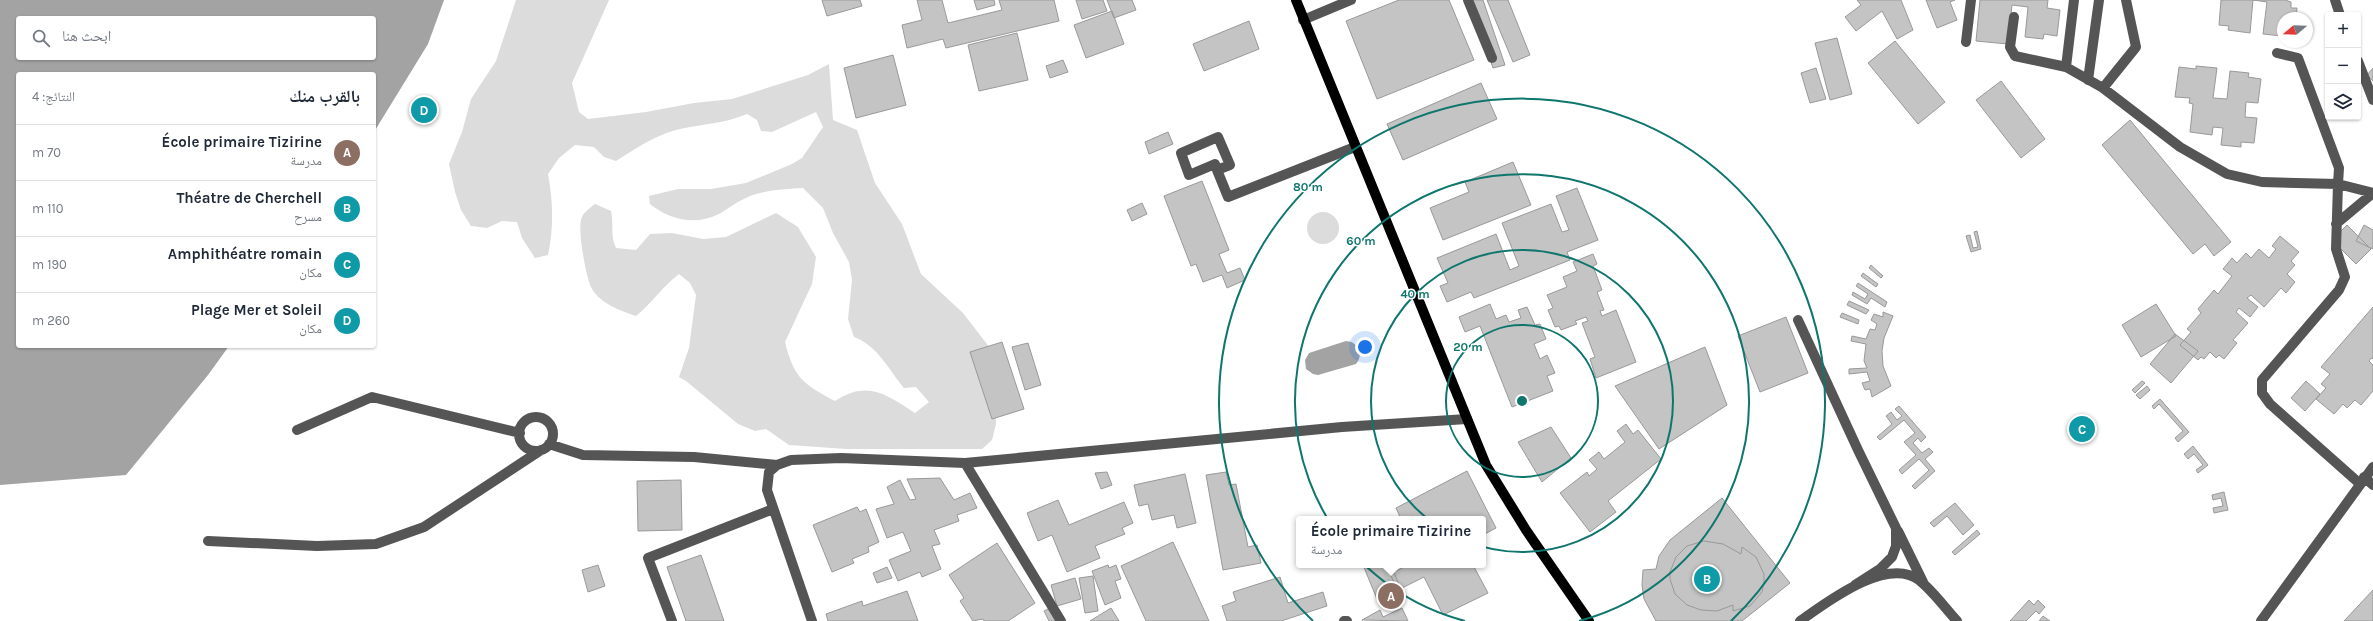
<!DOCTYPE html>
<html lang="ar">
<head>
<meta charset="utf-8">
<style>
	:root { --surface:#fff; --page:#f6f6f7; --text:#1f2937; --muted:#747a83; --line:#e0e1e3; --accent:#000 }
	body { margin:0; font-family:Karla,"Noto Naskh Arabic",sans-serif; background:var(--page); color:var(--text); direction:rtl }
	.controls { position:absolute; right:12px; top:12px; display:grid; overflow:hidden; border-radius:4px; box-shadow:0 1px 3px #0004 }
	.controls button { width:36px; height:36px; display:grid; place-items:center; padding:0; border:0; border-bottom:1px solid var(--line); background:var(--surface); color:var(--text); font:20px sans-serif }
	.compass { position:absolute; left:2277px; top:12px; width:36px; height:36px; border-radius:50%; background:var(--surface); box-shadow:0 1px 3px #0004; rotate:251deg }
	.you { position:absolute; left:1365px; top:347px; width:14px; height:14px; margin:-10px; border:3px solid #fff; border-radius:50%; background:#1a73e8; box-shadow:0 0 0 6px #1a73e833 }
	.badge { display:grid; place-items:center; width:26px; height:26px; border-radius:50%; background:var(--accent); color:#fff; font-size:13px; font-weight:700 }
	.pin { position:absolute; translate:-50% -50%; border:2px solid #fff; box-shadow:0 1px 4px #0006 }
	.popup { position:absolute; left:1296px; top:516px; width:190px; height:52px; box-sizing:border-box; display:grid; place-content:center; border-radius:4px; background:var(--surface); filter:drop-shadow(0 1px 3px #0005); font-size:13px; white-space:nowrap; color:var(--muted) }
	.popup b { font-size:15px; color:var(--text) }
	.popup::after { content:''; position:absolute; left:50%; top:100%; margin-left:-8px; border:8px solid transparent; border-top-color:var(--surface) }
	.list { margin:0; padding:0; list-style:none }
	h2 { display:flex; justify-content:space-between; align-items:center; height:52px; margin:0; padding:0 16px; font-size:17px }
	h2 small { font-size:13px; font-weight:400; color:var(--muted) }
	.list li { display:grid; grid-template-columns:26px 1fr auto; gap:12px; align-items:center; box-sizing:border-box; height:56px; padding:0 16px; border-top:1px solid var(--line) }
	.list b { display:block; font-size:15px; white-space:nowrap }
	.list p { margin:0; font-size:13px; white-space:nowrap; color:var(--muted) }
	.list em { font-size:13px; font-style:normal; color:var(--muted) }
	.icon { flex:none; width:22px; height:22px; fill:none; stroke:currentColor; stroke-width:2; stroke-linecap:round; stroke-linejoin:round }
	.map { position:relative; flex:none; width:2373px; height:621px; overflow:hidden; direction:ltr }
	.search { position:absolute; background:var(--surface); box-shadow:0 1px 3px #0004; left:16px; top:16px; width:360px; height:44px; display:flex; align-items:center; gap:10px; box-sizing:border-box; padding:0 14px; border-radius:4px; color:var(--muted); font-size:15px }
	.panel { position:absolute; background:var(--surface); box-shadow:0 1px 3px #0004; left:16px; top:72px; width:360px; height:276px; border-radius:4px; direction:rtl }
	.map>svg:first-child { display:block }
</style>
</head>
<body>
<div class="map">
<svg width="2373" height="621" viewBox="0 0 2373 621">
	<rect width="100%" height="100%" fill="#fff"/>
	<path fill="#dcdcdc" d="M516,0h93l-37,83 7,29 9,7 58,-7 48,-9 38,-4 76,-24 21,-11 4,56 24,10 18,53 27,41 19,50 42,39 27,35 5,29 1,47 -4,16 -10,9h-136l-57,-4 -23,-16 -11,2 -17,-7 -52,-43 -7,-4 10,-29 7,-53 -6,-12 -11,-9c-17,13 -27,29 -43,42 -15,-5 -35,-12 -44,-27 -6,-10 -14,-57 -11,-69 1,-7 9,-12 14,-16l16,7c3,13 -1,25 5,37l20,2 14,-16 22,-1 31,6 23,-2 50,-24 22,14 18,30 -4,27 -27,58c9,36 18,42 50,59 32,-21 51,-7 80,12l14,-11 -13,-15 -12,1c-15,-18 -26,-42 -50,-51l-6,-18 4,-39 -3,-18 -16,-29 -10,-25 -20,-20c-17,1 -41,2 -57,10 -10,4 -18,11 -27,16 -24,12 -49,6 -69,-10l-1,-8 29,-7h33l35,-6 46,-19 10,-6 21,-31 -7,-15 -44,20 -11,-1 -4,-11 -10,-6c-23,10 -48,10 -71,16 -22,6 -41,19 -60,31l-12,-4 -10,-10 -19,-2 -16,13 -11,16c5,27 6,53 0,81l-13,3 -13,-20 -5,-16 -15,-1 -15,7 -16,-2 -10,-16 -6,-18 -6,-28 13,-32 9,-33 25,-38z
		M1307 228a16 16 0 1 1 32 0a16 16 0 1 1-32 0Z"/>
	<path fill="#a3a3a3" fill-rule="evenodd" d="M0,0h444l-16,44 -54,88v-58h-356v272h211l-21,29 -82,100 -126,10zM18,18h356v40h-356z
		M1346,341c13,1 18,13 10,23l-38,11 -5,-1 -7,-5 -1,-9 4,-7z"/>
	<path fill="#c4c4c4" stroke="#999" d="M822,0h38l2,6 -35,10z
		M917,0h25l6,23 54,-13 -3,-10h55l5,21 -113,27 -3,-9 -36,9 -5,-23 20,-5z
		M974,0h20l1,5 -18,5z
		M1076,0h27l4,11 -25,8z
		M1107,0h25l4,10 -22,8z
		M1399,0h50l25,60 -97,39 -31,-78z
		M1470,0h13l22,65 -12,3z
		M1487,0h21l22,55 -17,7z
		M1857,0h44l12,30 -16,9 -15,-28 -26,20 -11,-14 16,-12z
		M1926,0h29l-5,2 7,18 -20,8z
		M1980,0h68l-1,8 13,2 -3,26 -13,-2 -1,5 -18,-2 3,-30 -16,-2 -4,39 -32,-3z
		M2221,0h64l6,2v6h6l-1,10h-13l-1,18 -19,-2 4,-32 -14,-2 -3,33 -22,-3 1,-4 -10,-1z
		M1112,11l12,33 -38,14 -12,-33z
		M1249,21l10,28 -55,22 -11,-27z
		M1017,33l11,47 -49,11 -11,-46z
		M1837,38l15,56 -22,6 -15,-57z
		M1895,41l50,61 -27,22 -50,-61z
		M893,55l13,50 -50,13 -12,-50z
		M1063,60l5,12 -18,6 -4,-12z
		M2196,66l21,2 -4,30 14,1 3,-28 19,2 -1,4 13,2 -3,24 -12,-1 -1,15 12,1 -3,25 -13,-1v5l-20,-2 2,-17 -10,-1 -1,8 -22,-3 3,-28 -4,-1 1,-5 -15,-1 4,-30 17,2z
		M1816,68l10,31 -16,4 -9,-30z
		M2373,68v13l-6,-6z
		M2001,81l44,58 -24,19 -45,-58z
		M1481,83l16,36 -94,41 -16,-36z
		M2130,120l101,122 -17,14 -9,-12 -12,10 -91,-109z
		M1168,132l5,12 -24,10 -4,-12z
		M1513,162l18,43 -88,35 -13,-32 39,-16 -4,-10z
		M1202,181l27,69 -10,4 8,19 13,-5 5,12 -18,8 -5,-13 -19,7 -7,-18 -5,2 -27,-70z
		M1577,188l21,52 -31,12 3,8 -96,38 -3,-6 -24,10 -7,-16 8,-3 -11,-25 59,-24 14,36 9,-4 -17,-43 49,-19 11,28 7,-2 -13,-34z
		M1142,203l5,11 -15,7 -5,-11z
		M2347,225l24,24 -15,15 -24,-24z
		M2364,225l9,5v19l-17,-8z
		M1977,231l4,18 -10,3 -5,-16 4,-1 3,13 5,-1 -4,-15z
		M2280,236l19,16 -8,9 4,4 -8,9 8,8 -9,11 -5,-5 -17,19 -13,-12 -4,3 11,9 -8,10 -11,-9 -3,4 12,11 -15,17 4,3 -13,16 -5,-4 -3,3 -6,-6 -6,7 -3,-2 -3,3 -18,-15 11,-13 -4,-3 14,-16 -3,-4 16,-19 4,4 14,-18 -9,-7 9,-11 5,5 9,-10 5,5 8,-9 10,9 7,-9 -4,-3z
		M1593,254l4,10 -4,2 9,24 -5,2 7,18 -4,1 2,5 14,-6 20,52 -40,16 -6,-19 5,-2 -13,-34 6,-2 -2,-4 -11,4 2,3 -16,6 -2,-4 -4,1 -7,-17 5,-2 -6,-13 20,-8 -4,-10 14,-6 -4,-9z
		M1871,265l12,11 -2,2 -12,-10z
		M1863,273l15,11 -2,3 -15,-11z
		M1858,283l29,19 -2,5 -14,-9 -4,6 -15,-9 1,-3 12,7 3,-5 -12,-8z
		M1849,301l20,9 -3,4 -19,-9z
		M1490,304l6,15 10,-4 3,7 12,-4 -3,-8 9,-3 8,18 5,-1 6,15 -12,5 6,15 7,-4 8,18 -8,3 6,15 -41,16 -32,-81 -15,6 -6,-15z
		M2156,304l20,32 -35,21 -19,-32z
		M2373,307v52l-2,-1 -2,3 4,4v26l-12,14 -6,-5 -8,8 -4,-4 -9,10 -18,-15 10,-11 -5,-4 9,-10 -9,-7z
		M1883,312l10,4 -9,22 -2,13 1,15 8,20 -19,11 -2,-8 -5,1 -3,-7 8,-2 -3,-9 -18,2v-5l18,-1 -3,-7 2,-17 -15,-3 1,-5 14,3 4,-10 5,1 2,-6 -6,-4 3,-6 9,3z
		M1842,313l17,7 -1,4 -18,-7z
		M1786,317l22,56 -48,19 -22,-56z
		M2175,334l23,17 -27,32 -21,-19z
		M1002,342l22,67 -32,10 -22,-67z
		M1028,343l13,42 -16,5 -13,-43z
		M1705,347l22,58 -68,44 -44,-63z
		M2142,381l3,2 -10,10 -3,-3z
		M2306,381l14,13 -15,17 -14,-13z
		M2147,386l3,4 -10,9 -4,-4z
		M2160,399l29,33 -11,10 -3,-4 8,-7 -24,-27 -5,5 -2,-3z
		M1899,406l27,31 -5,5 -3,-4 -5,5 9,10 7,-5 4,4 -8,7 10,12 -20,18 -3,-3 17,-16 -10,-11 -17,15 -3,-4 17,-15 -12,-13 11,-9 -11,-13 -24,20 -3,-3 15,-13 -6,-8 5,-4 6,8 5,-4 -7,-7z
		M1626,424l7,10 5,-4 23,29 -53,42 8,11 -26,20 -30,-39 27,-21 2,4 8,-7 -8,-9 10,-8 5,7 21,-17 -8,-11z
		M1551,427l20,31 -29,24 -24,-40z
		M2193,446l15,19 -10,8 -2,-3 7,-5 -9,-11 -6,5 -4,-5z
		M1467,471l29,57 -13,7v-16h-82l-5,-11z
		M1107,472l5,13 -11,4 -6,-16z
		M1226,472l3,13 7,-1 12,63 9,-2 4,18 -38,7 -17,-95z
		M1185,474l11,49 -19,5 -3,-13 -22,5 -4,-16 -9,2 -5,-21z
		M940,478l14,22 16,-7 7,15 -20,7 2,6 -25,9 6,14 -8,2 9,23 -19,8 -2,-5 -22,9 -9,-21 22,-9 -8,-19 -16,6 -11,-29 18,-5 -7,-17 13,-7 10,20 6,-1 -9,-20z
		M681,480l1,50 -44,1 -1,-50z
		M2224,492l4,18 -14,3 -1,-5 10,-2 -2,-8 -8,2 -1,-5z
		M1722,498l68,85 -48,38h-86l-12,-22 -2,-14 1,-15 13,-1 3,-13 11,-16z
		M1058,500l11,25 55,-23 9,21 -11,5 3,6 -30,12 5,12 -33,14 -15,-37 -14,6 -11,-28z
		M1955,503l19,22 -11,10 -16,-19 -13,11 -4,-4z
		M857,507l3,5 6,-3 13,33 -11,5 1,5 -17,7 2,4 -22,9 -19,-47z
		M1977,530l3,4 -25,21 -3,-3z
		M1704,541l19,3 18,10 1,-7 14,10 8,17v9l-2,9 -12,14 -17,5v-6l-16,6 -16,-1 -14,-5 -12,-11 -5,-15v-7l6,-15 11,-11z
		M1173,542l36,79h-63l-25,-55z
		M997,543l38,60 -27,18h-24l-1,-2 -10,2 -13,-20 4,-3 -15,-23z
		M701,555l23,66h-38l-19,-54z
		M598,565l7,21 -17,6 -6,-22z
		M1108,565l1,3 7,-3 5,14 -6,2 6,17 -16,7 -13,-34z
		M1363,565h28l10,25 -24,9z
		M1408,565h65l15,28 -45,22 -19,-38 -26,13 -8,-16z
		M887,567l5,11 -15,5 -4,-10z
		M1093,576l5,35 -13,2 -6,-35z
		M1280,577l8,26 35,-11 4,14 -46,15h-54l-5,-15 14,-5 -3,-9z
		M1075,578l6,21 -24,7 -6,-21z
		M2373,590v31h-29z
		M907,591l11,30h-90l-2,-7 36,-13 1,5z
		M2029,600l5,5 4,-5 7,7 -6,7 -3,-3 -10,10h-16z
		M1054,606l8,15h-13l-5,-10z
		M1111,608l8,13h-29z
		M1402,608l6,13 -46,-1 18,-10 3,7z
		M2043,616l7,5h-11z"/>
	<g fill="none" stroke-linecap="round" stroke-linejoin="round">
		<path stroke="#555" stroke-width="10" d="M1468,0l24,58
			M2335,0l5,15
			M2014,17l-4,30 5,9 51,11 37,21 77,59 47,27 35,8 76,2 -2,65 9,28 -6,13 -77,90v13l8,11 89,79
			M1303,20l48,-20
			M1966,42l5,-42
			M2277,53l21,5 41,110 -1,16 35,9
			M2358,61l15,39
			M2066,67l8,-67
			M2088,80l11,-80
			M2103,88l33,-41 -10,-47
			M1217,170l-2,-6 -26,11 -8,-22 37,-16 12,28 -13,5 11,27 127,-50
			M2336,224l37,-31
			M1798,320l60,130 38,78v18l-4,11 -12,12 -25,16
			M519 434a17 17 0 1 1 34 0a17 17 0 1 1-34 0Z
			M297,430l75,-33 148,36
			M549,444l34,11 111,2 83,8 14,-5 50,-2 124,5 377,-36 125,-8
			M965,463l96,158
			M777,465l-8,7 -2,18 45,131
			M2364,477l9,8
			M1898,531l25,51
			M208,541l109,5 59,-2 48,-17 117,-77
			M672,621l-24,-63 125,-49
			M1344,621h3
			M1800,621c26,-18 86,-65 119,-41 14,11 26,28 38,41
			M2261,621l112,-154"/>
		<path stroke="#000" stroke-width="10" d="M1296,0l190,465 40,65 63,91"/>
	</g>
	<g fill="none" stroke="#0f766e" stroke-width="2">
		<circle cx="1522" cy="401" r="76"/>
		<circle cx="1522" cy="401" r="151"/>
		<path d="M1465 621A227 227 0 1 1 1579 621"/>
		<path d="M1313 621A303 303 0 1 1 1731 621"/>
	</g>
	<circle cx="1522" cy="401" r="6" fill="#0f766e" stroke="#fff" stroke-width="2"/>
	<g font-size="12" text-anchor="middle" font-weight="bold" fill="#0f766e" stroke="#fff" stroke-width="3" stroke-linejoin="round" paint-order="stroke">
		<text x="1308" y="191">80 m</text>
		<text x="1361" y="245">60 m</text>
		<text x="1415" y="298">40 m</text>
		<text x="1468" y="351">20 m</text>
	</g>
</svg>
<div class="controls">
<button>+</button>
<button>−</button>
<button><svg class="icon" aria-label="layers" viewBox="0 0 24 24"><path d="M12 4l9 5-9 5-9-5zM3 14l9 5 9-5"/></svg></button>
</div>
<svg class="compass" viewBox="-18 -18 36 36"><path d="M0-13l5 13h-10z" fill="#e53935"/><path d="M0 13l5-13h-10z" fill="#747a83"/></svg>
<div class="you"></div>
<div class="pin badge" style="left:1391px;top:596px;background:#8d6e63">A</div>
<div class="popup"><b>École primaire Tizirine</b>مدرسة</div>
<div class="pin badge" style="left:1707px;top:579px;background:#0f9aa8">B</div>
<div class="pin badge" style="left:2082px;top:429px;background:#0f9aa8">C</div>
<div class="pin badge" style="left:424px;top:110px;background:#0f9aa8">D</div>
<div class="search"><svg class="icon" aria-label="search" viewBox="0 0 24 24"><circle cx="10" cy="10" r="6"/><path d="M15 15l6 6"/></svg>ابحث هنا</div>
<section class="panel">
<h2>بالقرب منك<small>النتائج: 4</small></h2>
<ul class="list">
<li><span class="badge" style="background:#8d6e63">A</span><div><b>École primaire Tizirine</b><p>مدرسة</p></div><em>70 m</em></li>
<li><span class="badge" style="background:#0f9aa8">B</span><div><b>Théatre de Cherchell</b><p>مسرح</p></div><em>110 m</em></li>
<li><span class="badge" style="background:#0f9aa8">C</span><div><b>Amphithéatre romain</b><p>مكان</p></div><em>190 m</em></li>
<li><span class="badge" style="background:#0f9aa8">D</span><div><b>Plage Mer et Soleil</b><p>مكان</p></div><em>260 m</em></li>
</ul>
</section>
</div>
</body>
</html>
